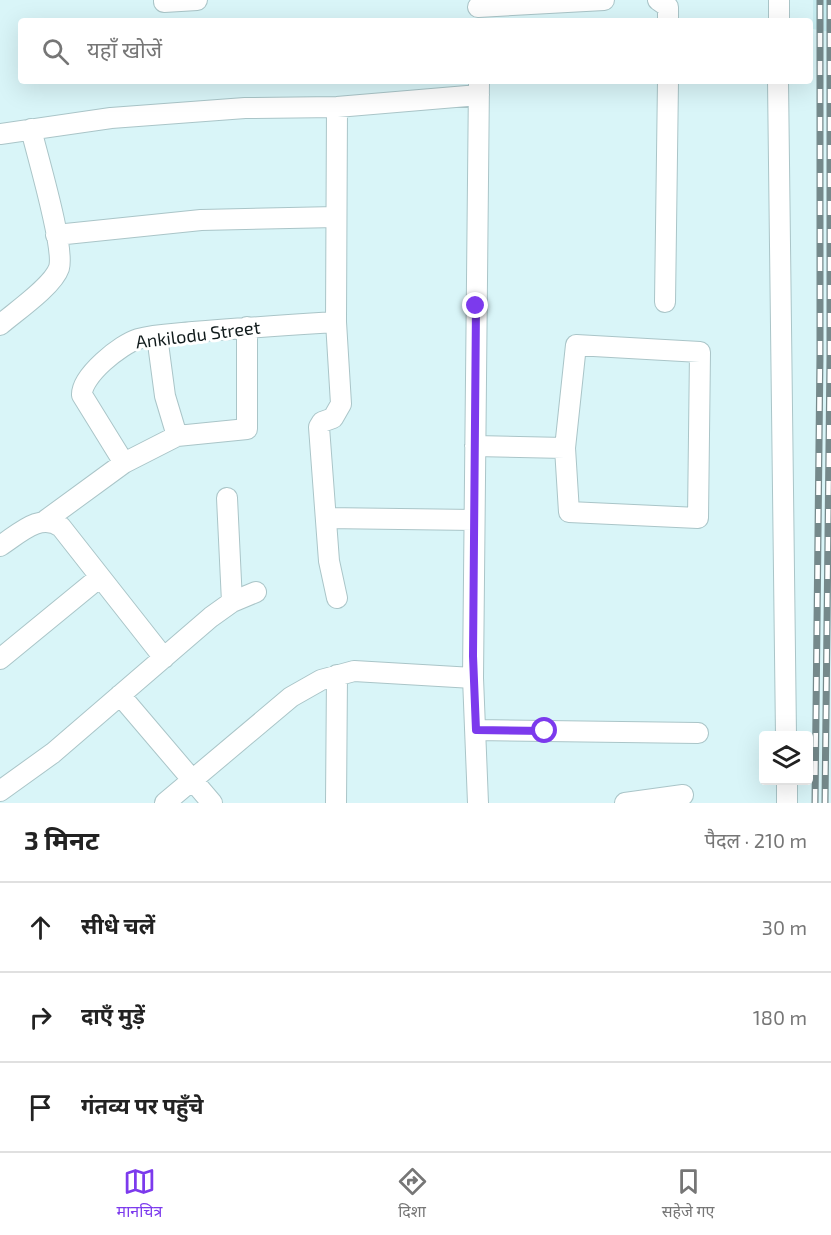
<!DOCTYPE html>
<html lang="hi">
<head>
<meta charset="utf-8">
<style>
	:root { --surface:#fff; --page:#f6f6f6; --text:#222; --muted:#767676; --line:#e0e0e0; --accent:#7c3aed }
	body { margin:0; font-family:"Exo 2","Noto Sans Devanagari",sans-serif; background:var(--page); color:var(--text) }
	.controls { position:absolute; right:18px; bottom:18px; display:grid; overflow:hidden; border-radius:6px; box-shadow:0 6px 24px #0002 }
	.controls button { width:54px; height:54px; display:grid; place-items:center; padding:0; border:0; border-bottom:2px solid var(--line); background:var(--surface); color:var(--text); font:30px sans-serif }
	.stop { position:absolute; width:18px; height:18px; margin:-14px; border:4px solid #7c3aed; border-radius:50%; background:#fff }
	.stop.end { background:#7c3aed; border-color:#fff; box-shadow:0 2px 6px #0008 }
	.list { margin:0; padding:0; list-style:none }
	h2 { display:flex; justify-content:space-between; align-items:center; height:78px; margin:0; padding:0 24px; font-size:26px }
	h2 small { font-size:20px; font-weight:400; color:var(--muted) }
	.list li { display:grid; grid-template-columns:39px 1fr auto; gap:18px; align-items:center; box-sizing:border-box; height:90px; padding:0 24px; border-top:2px solid var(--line) }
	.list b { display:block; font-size:22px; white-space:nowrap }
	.list em { font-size:20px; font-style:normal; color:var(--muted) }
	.icon { flex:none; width:33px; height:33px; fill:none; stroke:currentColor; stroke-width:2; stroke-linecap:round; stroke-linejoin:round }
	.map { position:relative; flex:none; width:831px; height:803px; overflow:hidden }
	.search { position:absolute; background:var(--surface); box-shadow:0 6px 24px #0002; left:18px; right:18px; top:18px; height:66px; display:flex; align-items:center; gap:15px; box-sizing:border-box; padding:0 21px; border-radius:6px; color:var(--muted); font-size:22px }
	.sheet { height:348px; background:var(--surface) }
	nav { display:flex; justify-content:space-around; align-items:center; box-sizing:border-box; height:84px; border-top:2px solid var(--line); background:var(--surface); font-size:16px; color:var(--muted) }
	nav a { display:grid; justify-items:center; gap:3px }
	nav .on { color:var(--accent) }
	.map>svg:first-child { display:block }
</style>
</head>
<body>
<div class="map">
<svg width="831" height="803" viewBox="0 0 831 803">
	<rect width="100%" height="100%" fill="#d9f5f8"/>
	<path fill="#c6ecf0" d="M813,0h18v32l-18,-3z"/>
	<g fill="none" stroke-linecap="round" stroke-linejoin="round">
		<defs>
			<path id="minor" d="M164,0v2l33,-2
				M658,0l10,7v14
				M478,7l126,-7
				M779,21v-21
				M778,81l8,655
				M337,107l-1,215 5,82 -8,14 -11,4 -3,5 10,134 8,37
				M0,134l111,-16 134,-10 92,-1 142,-12
				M56,235l145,-15 135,-3
				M665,302l3,-221
				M0,325c15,-13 53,-39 59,-57 6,-21 -22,-113 -28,-139
				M177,436l70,-7v-102
				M475,446l90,2 11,-103 124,7 -2,166 -129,-6 -4,-64
				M124,463l53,-27 -12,-40 -8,-60
				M227,498l5,104
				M326,518l148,2
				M46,520l78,-57 -42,-68c-1,-19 39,-51 56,-56 18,-5 37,-5 55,-7 48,-4 96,-7 143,-10
				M0,546c19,-12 40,-34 61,-19l103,131
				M0,659l100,-82
				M120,695l92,108
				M475,730l223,3
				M0,791l53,-38 158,-136 21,-15 24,-10
				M165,803l126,-106 30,-17 33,-9 119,7
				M336,803l1,-128
				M478,803l-5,-125 6,-597
				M625,803l58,-8
				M787,803v-23"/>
		</defs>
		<use href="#minor" stroke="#aac5c8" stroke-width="22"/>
		<use href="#minor" stroke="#fff" stroke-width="20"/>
		<defs>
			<path id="rail" d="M815,803l5,-449v-354
				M825,803l5,-446v-357"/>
		</defs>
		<use href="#rail" stroke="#75898b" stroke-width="7"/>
		<use href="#rail" stroke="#fff" stroke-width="4.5" stroke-dasharray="14" stroke-linecap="butt"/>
	</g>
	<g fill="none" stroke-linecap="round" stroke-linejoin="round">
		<path stroke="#7c3aed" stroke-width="8" d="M476,306l-3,350 3,74 69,1"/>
	</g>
	<g text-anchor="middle" stroke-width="6" stroke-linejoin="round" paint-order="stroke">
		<g font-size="18" fill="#101a1b" stroke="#fff">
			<text transform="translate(198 335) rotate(-7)" y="6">Ankilodu Street</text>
		</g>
	</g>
</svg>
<div class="controls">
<button><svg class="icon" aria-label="layers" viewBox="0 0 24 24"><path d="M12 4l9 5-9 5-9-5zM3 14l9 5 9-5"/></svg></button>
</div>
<div class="stop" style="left:545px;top:731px"></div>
<div class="stop end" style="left:476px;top:306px"></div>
<div class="search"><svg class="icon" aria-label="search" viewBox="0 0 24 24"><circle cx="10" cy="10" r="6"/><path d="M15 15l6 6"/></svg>यहाँ खोजें</div>
</div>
<section class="sheet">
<h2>3 मिनट<small>पैदल · 210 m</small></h2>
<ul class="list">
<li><svg class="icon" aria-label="ahead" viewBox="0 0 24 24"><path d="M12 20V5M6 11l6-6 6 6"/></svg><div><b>सीधे चलें</b></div><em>30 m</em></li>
<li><svg class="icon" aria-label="right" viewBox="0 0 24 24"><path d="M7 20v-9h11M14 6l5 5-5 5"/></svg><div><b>दाएँ मुड़ें</b></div><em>180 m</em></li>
<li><svg class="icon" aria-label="arrive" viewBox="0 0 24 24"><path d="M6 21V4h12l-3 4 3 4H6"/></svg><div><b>गंतव्य पर पहुँचे</b></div></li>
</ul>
</section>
<nav>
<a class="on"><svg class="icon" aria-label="map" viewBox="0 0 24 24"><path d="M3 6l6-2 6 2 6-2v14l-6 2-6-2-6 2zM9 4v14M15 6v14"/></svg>मानचित्र</a>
<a><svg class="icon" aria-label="directions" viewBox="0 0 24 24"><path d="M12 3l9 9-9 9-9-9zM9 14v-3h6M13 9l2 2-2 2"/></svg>दिशा</a>
<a><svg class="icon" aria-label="saved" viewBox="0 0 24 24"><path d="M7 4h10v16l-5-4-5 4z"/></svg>सहेजे गए</a>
</nav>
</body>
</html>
